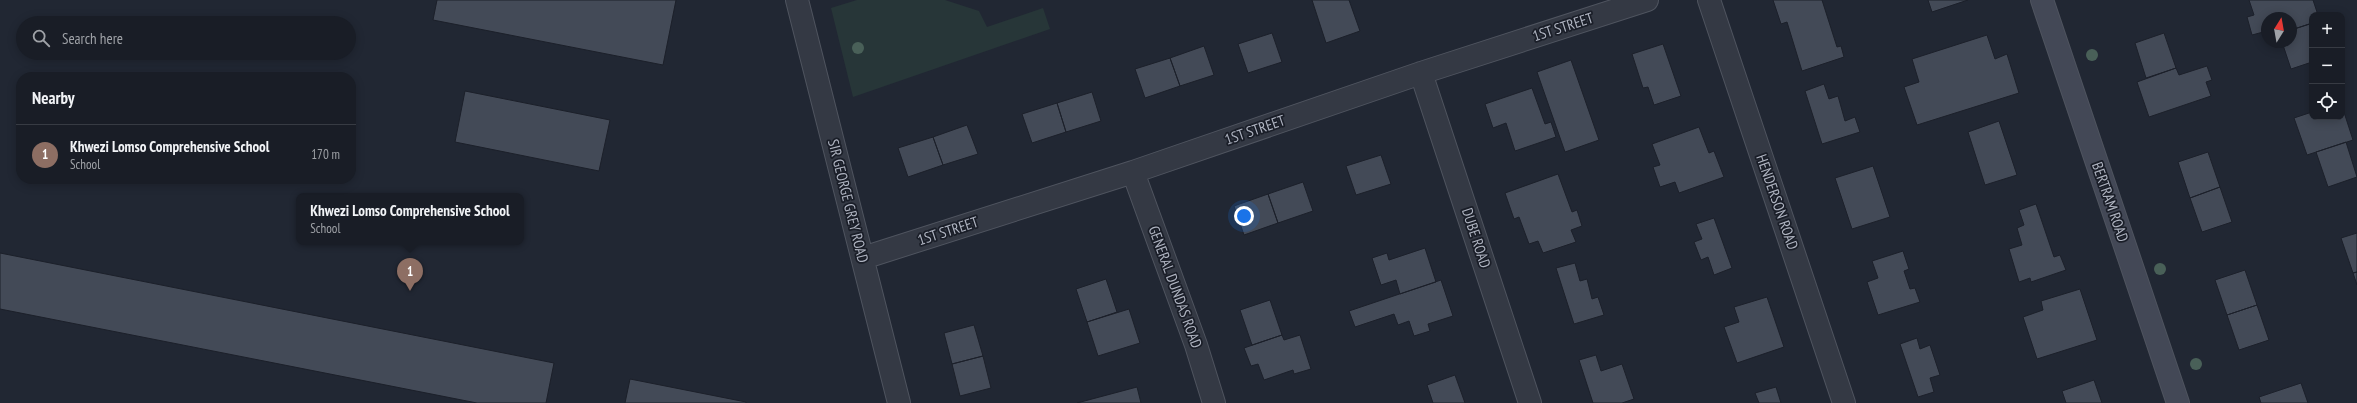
<!DOCTYPE html>
<html lang="en">
<head>
<meta charset="utf-8">
<style>
	:root { --surface:#191d26; --page:#22262e; --text:#f1f3f6; --muted:#9fa2a7; --line:#373b43; --accent:#b45309 }
	body { margin:0; font-family:"PT Sans Narrow",sans-serif; background:var(--page); color:var(--text) }
	.controls { position:absolute; right:12px; top:12px; display:grid; overflow:hidden; border-radius:8px; box-shadow:0 2px 10px #0003 }
	.controls button { width:36px; height:36px; display:grid; place-items:center; padding:0; border:0; border-bottom:1px solid var(--line); background:var(--surface); color:var(--text); font:20px sans-serif }
	.compass { position:absolute; left:2261px; top:12px; width:36px; height:36px; border-radius:50%; background:var(--surface); box-shadow:0 2px 10px #0003; rotate:11deg }
	.you { position:absolute; left:1244px; top:216px; width:14px; height:14px; margin:-10px; border:3px solid #fff; border-radius:50%; background:#1a73e8; box-shadow:0 0 0 6px #1a73e833 }
	.badge { display:grid; place-items:center; width:26px; height:26px; border-radius:50%; background:var(--accent); color:#fff; font-size:13px; font-weight:700 }
	.pin { position:absolute; translate:-50% -33px; filter:drop-shadow(0 1px 2px #0008) }
	.pin::after { content:''; position:absolute; top:21px; width:14px; height:12px; background:inherit; clip-path:polygon(0 0,100% 0,50% 100%) }
	.popup { position:absolute; left:296px; top:193px; width:228px; height:52px; box-sizing:border-box; display:grid; place-content:center; border-radius:8px; background:var(--surface); filter:drop-shadow(0 1px 3px #0005); font-size:13px; white-space:nowrap; color:var(--muted) }
	.popup b { font-size:15px; color:var(--text) }
	.popup::after { content:''; position:absolute; left:50%; top:100%; margin-left:-8px; border:8px solid transparent; border-top-color:var(--surface) }
	.list { margin:0; padding:0; list-style:none }
	h2 { display:flex; justify-content:space-between; align-items:center; height:52px; margin:0; padding:0 16px; font-size:17px }
	h2 small { font-size:13px; font-weight:400; color:var(--muted) }
	.list li { display:grid; grid-template-columns:26px 1fr auto; gap:12px; align-items:center; box-sizing:border-box; height:60px; padding:0 16px; border-top:1px solid var(--line) }
	.list b { display:block; font-size:15px; white-space:nowrap }
	.list p { margin:0; font-size:13px; white-space:nowrap; color:var(--muted) }
	.list em { font-size:13px; font-style:normal; color:var(--muted) }
	.icon { flex:none; width:22px; height:22px; fill:none; stroke:currentColor; stroke-width:2; stroke-linecap:round; stroke-linejoin:round }
	.map { position:relative; flex:none; width:2357px; height:403px; overflow:hidden }
	.search { position:absolute; background:var(--surface); box-shadow:0 2px 10px #0003; left:16px; top:16px; width:340px; height:44px; display:flex; align-items:center; gap:10px; box-sizing:border-box; padding:0 14px; border-radius:22px; color:var(--muted); font-size:15px }
	.panel { position:absolute; background:var(--surface); box-shadow:0 2px 10px #0003; left:16px; top:72px; width:340px; height:112px; border-radius:16px }
	.map>svg:first-child { display:block }
</style>
</head>
<body>
<div class="map">
<svg width="2357" height="403" viewBox="0 0 2357 403">
	<rect width="100%" height="100%" fill="#212733"/>
	<path fill="#273638" d="M857,0h88l34,11 8,16 56,-19 7,21 -197,68 -22,-89z"/>
	<path fill="#434a57" stroke="#1c202a" d="M437,0h239l-13,65 -230,-45z
		M1312,0h37l11,31 -34,12z
		M1773,0h49l15,47 4,-1 3,11 -42,14 -15,-49 -6,2z
		M1928,0h40l-36,12z
		M2249,0h64l5,15h-6v8l-21,7v-12h-24v13l-15,4 -5,-18 7,-2z
		M2310,24l2,7v31l-21,7 -9,-27h9v-12z
		M1272,33l10,29 -34,11 -10,-29z
		M2164,33l12,35 -30,10 -11,-35z
		M1987,35l8,24 12,-5 12,39 -102,32 -13,-38 15,-5 -7,-23z
		M1663,44l18,52 -27,9 -6,-18 -5,1 -11,-34z
		M1204,46l10,29 -34,11 -10,-28z
		M1170,58l10,28 -35,12 -10,-29z
		M1571,60l28,80 -34,12 -28,-80z
		M2207,66l5,14 -6,2 5,14 -62,21 -12,-35 39,-14 3,7z
		M1824,84l5,15 9,-3 7,25 10,-4 5,15 -38,12 -17,-53z
		M1532,88l13,36 6,-2 5,15 -41,14 -9,-28 -13,5 -8,-24z
		M465,91l145,29 -11,51 -144,-29z
		M1092,92l9,29 -35,11 -9,-29z
		M1057,103l9,29 -34,11 -10,-29z
		M2342,106l11,34 -46,15 -13,-37 18,-6v5h30z
		M1999,121l18,54 -32,10 -17,-53z
		M967,125l11,29 -35,11 -10,-28z
		M1699,127l10,26 5,-2 10,26 -45,16 -4,-11 -15,5 -7,-20 7,-2 -8,-21z
		M933,137l10,28 -35,12 -10,-29z
		M2346,142l11,35 -29,10 -12,-35z
		M2208,152l12,35 -30,11 -12,-36z
		M1381,155l10,29 -35,11 -10,-29z
		M1873,166l17,51 -38,12 -17,-51z
		M1558,174l14,38 5,-2 5,16 -11,4 5,12 -33,11 -5,-12 -9,3 -10,-27 -5,2 -9,-26z
		M1303,182l10,29 -35,12 -10,-29z
		M2220,187l12,35 -30,10 -12,-34z
		M1268,194l10,29 -34,12 -10,-29z
		M2036,204l18,53 6,-2 6,15 -35,12 -1,-4 -11,4 -10,-33 13,-4 -5,-17 7,-3 -5,-15z
		M1714,218l18,50 -18,7 -6,-18 -7,3 -7,-18 8,-3 -6,-15z
		M2357,233v39l-4,1 -12,-35z
		M1425,248l11,34 -36,12 -4,-14 -15,5 -9,-27 15,-5 2,7z
		M1903,251l6,18 -5,2 6,18 5,-1 5,14 -42,13 -11,-33 11,-4 -6,-17z
		M0,253l554,110 -8,40h-69l-477,-94z
		M1575,263l5,18 7,-2 5,20 6,-2 6,18 -30,9 -18,-56z
		M2245,270l12,35 -30,10 -12,-35z
		M2357,272v13l-4,-12z
		M1106,279l11,33 -30,10 -11,-33z
		M1441,280l12,36 -25,8 2,7 -16,5 -5,-15 -11,4 -4,-11 -39,13 -6,-16z
		M2080,289l17,51 -60,19 -14,-42 20,-7 -2,-9z
		M1767,297l17,50 -47,16 -13,-36 15,-5 -5,-15z
		M1270,300l12,35 -30,10 -12,-35z
		M2257,305l12,35 -30,10 -12,-35z
		M1129,309l11,34 -42,13 -11,-34z
		M974,325l9,31 -31,8 -8,-31z
		M1282,335l2,5 16,-5 11,34 -17,5 -1,-4 -29,10 -6,-16 -7,2 -7,-18z
		M1917,338l3,11 10,-4 10,30 -10,3 4,14 -16,5 -18,-53z
		M1596,355l5,16 21,-7 12,35 -12,4h-29l-14,-43z
		M983,356l8,32 -31,8 -8,-32z
		M1455,375l10,28h-32l-6,-18z
		M630,379l116,23v1h-121z
		M2094,380l8,23h-36l-4,-12z
		M2301,383l7,20h-47l-2,-6z
		M1137,387l4,16h-64z
		M1776,387l5,16h-22l-4,-10z"/>
	<g fill="none" stroke-linecap="round" stroke-linejoin="round">
		<defs>
			<path id="street" d="M797,0l102,403
				M1709,0l135,403
				M1421,73l109,330
				M1133,172l63,173 18,58
				M863,258l270,-86 288,-99 226,-73"/>
			<path id="secondary" d="M2042,0l136,403"/>
		</defs>
		<use href="#street" stroke="#4f545f" stroke-width="24"/>
		<use href="#secondary" stroke="#4f545f" stroke-width="24"/>
		<use href="#street" stroke="#343944" stroke-width="22"/>
		<use href="#secondary" stroke="#434856" stroke-width="22"/>
	</g>
	<g fill="#496058">
		<circle cx="858" cy="48" r="6"/>
		<circle cx="2092" cy="55" r="6"/>
		<circle cx="2160" cy="269" r="6"/>
		<circle cx="2196" cy="364" r="6"/>
	</g>
	<g text-anchor="middle" stroke-width="3.5" stroke-linejoin="round" paint-order="stroke">
		<g font-size="15" fill="#afb4c1" stroke="#1a1e28">
			<text transform="translate(1563 27) rotate(-18)" y="5">1ST STREET</text>
			<text transform="translate(1255 130) rotate(-19)" y="5">1ST STREET</text>
			<text transform="translate(848 201) rotate(76)" y="5">SIR GEORGE GREY ROAD</text>
			<text transform="translate(1777 202) rotate(71)" y="5">HENDERSON ROAD</text>
			<text transform="translate(2110 202) rotate(71)" y="5">BERTRAM ROAD</text>
			<text transform="translate(948 231) rotate(-18)" y="5">1ST STREET</text>
			<text transform="translate(1476 238) rotate(72)" y="5">DUBE ROAD</text>
			<text transform="translate(1175 287) rotate(70)" y="5">GENERAL DUNDAS ROAD</text>
		</g>
	</g>
</svg>
<div class="controls">
<button>+</button>
<button>−</button>
<button><svg class="icon" aria-label="locate" viewBox="0 0 24 24"><circle cx="12" cy="12" r="6"/><path d="M12 2v4M12 18v4M2 12h4M18 12h4"/></svg></button>
</div>
<svg class="compass" viewBox="-18 -18 36 36"><path d="M0-13l5 13h-10z" fill="#e53935"/><path d="M0 13l5-13h-10z" fill="#9fa2a7"/></svg>
<div class="you"></div>
<div class="pin badge" style="left:410px;top:291px;background:#8d6e63">1</div>
<div class="popup"><b>Khwezi Lomso Comprehensive School</b>School</div>
<div class="search"><svg class="icon" aria-label="search" viewBox="0 0 24 24"><circle cx="10" cy="10" r="6"/><path d="M15 15l6 6"/></svg>Search here</div>
<section class="panel">
<h2>Nearby<small></small></h2>
<ul class="list">
<li><span class="badge" style="background:#8d6e63">1</span><div><b>Khwezi Lomso Comprehensive School</b><p>School</p></div><em>170 m</em></li>
</ul>
</section>
</div>
</body>
</html>
